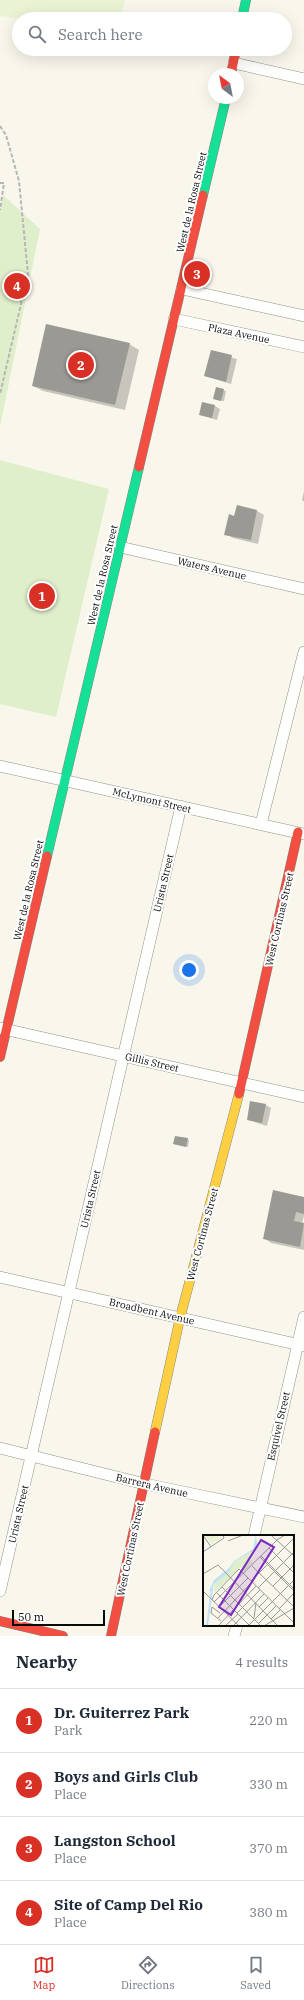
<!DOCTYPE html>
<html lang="en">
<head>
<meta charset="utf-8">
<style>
	:root { --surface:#fff; --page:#f6f6f7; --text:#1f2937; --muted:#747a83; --line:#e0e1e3; --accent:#d93025 }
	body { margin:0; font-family:"IBM Plex Serif",serif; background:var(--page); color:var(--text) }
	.compass { position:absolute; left:208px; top:68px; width:36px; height:36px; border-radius:50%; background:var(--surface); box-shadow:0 4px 16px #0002; rotate:328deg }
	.scale { position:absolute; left:12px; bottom:10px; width:93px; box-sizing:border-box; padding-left:4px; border:2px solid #0a0a0a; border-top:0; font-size:11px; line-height:14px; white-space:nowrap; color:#0a0a0a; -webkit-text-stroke:3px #fff; paint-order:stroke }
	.you { position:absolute; left:189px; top:970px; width:14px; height:14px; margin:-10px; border:3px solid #fff; border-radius:50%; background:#1a73e8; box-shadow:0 0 0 6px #1a73e833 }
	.badge { display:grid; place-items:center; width:26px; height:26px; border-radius:50%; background:var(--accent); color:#fff; font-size:13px; font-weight:700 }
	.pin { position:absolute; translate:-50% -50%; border:2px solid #fff; box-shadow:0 1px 4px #0006 }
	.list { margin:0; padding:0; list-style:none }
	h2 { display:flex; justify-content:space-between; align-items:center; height:52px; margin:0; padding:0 16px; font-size:17px }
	h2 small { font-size:13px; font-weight:400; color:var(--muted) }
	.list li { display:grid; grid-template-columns:26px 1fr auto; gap:12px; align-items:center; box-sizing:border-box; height:64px; padding:0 16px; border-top:1px solid var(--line) }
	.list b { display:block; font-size:15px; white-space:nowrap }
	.list p { margin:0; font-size:13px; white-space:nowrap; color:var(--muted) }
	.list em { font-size:13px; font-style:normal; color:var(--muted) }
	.icon { flex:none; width:22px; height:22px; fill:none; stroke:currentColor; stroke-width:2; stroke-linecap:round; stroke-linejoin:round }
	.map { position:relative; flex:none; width:304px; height:1636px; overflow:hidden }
	.search { position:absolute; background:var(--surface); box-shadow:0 4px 16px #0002; left:12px; right:12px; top:12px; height:44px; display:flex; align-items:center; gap:10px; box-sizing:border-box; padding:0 14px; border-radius:22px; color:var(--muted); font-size:15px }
	.sheet { height:308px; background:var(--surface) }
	nav { display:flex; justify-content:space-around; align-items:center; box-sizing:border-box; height:56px; border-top:1px solid var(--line); background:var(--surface); font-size:11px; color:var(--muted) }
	nav a { display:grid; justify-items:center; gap:2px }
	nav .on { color:var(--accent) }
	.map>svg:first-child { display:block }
</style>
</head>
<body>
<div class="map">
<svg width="304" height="1636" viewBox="0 0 304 1636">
	<rect width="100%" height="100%" fill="#f9f7ec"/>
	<path fill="#e0efcb" d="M3,195l37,34 -40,198v-217z
		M0,460l109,29 -53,228 -56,-13z"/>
	<path fill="#ebf3d5" d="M0,0h125l-5,19h-98l-22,-3z"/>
	<path fill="#0003" d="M129,344l10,6 -14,60 -82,-19 -10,-5z
		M211,352l26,7 -6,25 -26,-8z
		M217,389l9,2 -2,10 -8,-1z
		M215,406l5,3 -3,11 -17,-5z
		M304,491v11l-2,-2z
		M237,506l20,5 7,4 -6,29 -25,-6 -8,-4 10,-17z
		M266,1105l5,3 -4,18 -19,-6z
		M187,1139l2,1 -1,7 -14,-3z
		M304,1198v18l-2,7 2,1v26l-33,-7 -7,-5z"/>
	<path fill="#9b9993" d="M46,324l84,19 -15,62 -83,-19z
		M211,350l21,5 -6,27 -22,-6z
		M216,387l8,2 -3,12 -8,-2z
		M202,402l13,3 -3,13 -13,-3z
		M237,505l20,5 -6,30 -27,-5 5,-21 5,2z
		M250,1101l16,3 -4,19 -15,-3z
		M175,1136l13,2 -2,9 -13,-3z
		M273,1190l31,7v17l-8,-2 -2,9 10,2 -4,24 -37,-8z"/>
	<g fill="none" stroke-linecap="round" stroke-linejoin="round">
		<defs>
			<path id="street" d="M234,63l70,16
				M182,289l122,27
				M174,319l130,28
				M120,547l184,42
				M0,766l303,68
				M261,824l43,-172
				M0,1028l304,69
				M0,1277l304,69
				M0,1448l145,36 159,33
				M254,1536l50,-219
				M0,1591l181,-785
				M234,1636l3,-11"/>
			<path id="fast" d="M242,19l4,-19
				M203,195l23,-97
				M47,856l92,-389"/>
			<path id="slow" d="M155,1432l25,-114 59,-224"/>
			<path id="jam" d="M231,74l5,-25
				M139,467l64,-272
				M0,1057l47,-201
				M239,1094l59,-262
				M0,1621l63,15
				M111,1636l44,-204"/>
		</defs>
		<use href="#street" stroke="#92918c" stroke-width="12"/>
		<use href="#fast" stroke="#888782" stroke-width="10"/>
		<use href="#slow" stroke="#888782" stroke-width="10"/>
		<use href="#jam" stroke="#888782" stroke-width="10"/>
		<path stroke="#b7b6b5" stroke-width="2" stroke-dasharray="4 2" stroke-linecap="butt" d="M0,126l6,9 13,46 9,93 -28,120
			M0,183h4l-4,27"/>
		<use href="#street" stroke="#fefefc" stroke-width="11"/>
		<use href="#fast" stroke="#16e098" stroke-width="9"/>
		<use href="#slow" stroke="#ffcf43" stroke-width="9"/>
		<use href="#jam" stroke="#f24e42" stroke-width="9"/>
	</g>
	<g text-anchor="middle" stroke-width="4" stroke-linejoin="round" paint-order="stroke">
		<g font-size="10" fill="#0a0a0a" stroke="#fff">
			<text transform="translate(191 202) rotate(-77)" y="4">West de la Rosa Street</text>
			<text transform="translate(239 333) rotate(12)" y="4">Plaza Avenue</text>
			<text transform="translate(212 568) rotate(13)" y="4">Waters Avenue</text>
			<text transform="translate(102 575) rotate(-77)" y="4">West de la Rosa Street</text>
			<text transform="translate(152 800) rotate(13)" y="4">McLymont Street</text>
			<text transform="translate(163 883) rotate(-77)" y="4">Urista Street</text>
			<text transform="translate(28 890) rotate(-77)" y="4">West de la Rosa Street</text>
			<text transform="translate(279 919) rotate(-77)" y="4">West Cortinas Street</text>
			<text transform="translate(152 1062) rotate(13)" y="4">Gillis Street</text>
			<text transform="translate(90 1199) rotate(-77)" y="4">Urista Street</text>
			<text transform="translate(202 1234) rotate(-75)" y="4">West Cortinas Street</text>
			<text transform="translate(152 1311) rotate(13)" y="4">Broadbent Avenue</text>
			<text transform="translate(278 1426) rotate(-77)" y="4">Esquivel Street</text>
			<text transform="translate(152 1485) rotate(13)" y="4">Barrera Avenue</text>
			<text transform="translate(18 1514) rotate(-77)" y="4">Urista Street</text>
			<text transform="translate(130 1549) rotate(-78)" y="4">West Cortinas Street</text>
		</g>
	</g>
	<g transform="translate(203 1535)">
		<rect width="91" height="91" fill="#f9f7ec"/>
		<path d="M53,13l-7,10 4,5 -8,8 -4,-4 -26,25 -2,-6 16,-15 5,-9z" fill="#e0efcb"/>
		<path d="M14,0l3,4 -8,5 -7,-8z" fill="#ebf3d5"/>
		<path d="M53,0l1,9 -3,6 -20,12 -5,10 -16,13v7l-4,-1 5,-11 15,-12 5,-7 19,-12z" fill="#c2e1f4"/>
		<path fill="none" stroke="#c2e1f4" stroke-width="2" d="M4,91l5,-37"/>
		<path fill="none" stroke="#999892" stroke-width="1" d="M0,0l8,12M68,0l23,21M25,6l15,-6M66,13l25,25M0,17l21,-14 -1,-3M58,21l33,33M57,22l34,34M49,31l42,41M0,39l15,-9 60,61M48,46l43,-43M70,51l21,-21M19,52l39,39M55,53l36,-36M0,56l36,35M13,57l33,33M9,65l2,-5 25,-26 55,54M11,67l63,-62 8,-5M16,72l29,-29M56,72l9,-9M76,74l15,-16M17,78l-8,-6 -1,6 10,8M34,78l23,-23M15,83l34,-36M51,83l2,-15M68,84l9,-9M56,88l17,-17M46,90l45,-45M15,91l38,-40M22,91l13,-12M30,91l31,-32M61,91l30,-18"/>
		<path fill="#7b2cbf" fill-opacity="0.15" stroke="#7b2cbf" stroke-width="2" d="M58,5l13,7 -43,68 -12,-8z"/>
		<rect width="91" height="91" fill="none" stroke="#0a0a0a" stroke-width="2"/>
	</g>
</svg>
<svg class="compass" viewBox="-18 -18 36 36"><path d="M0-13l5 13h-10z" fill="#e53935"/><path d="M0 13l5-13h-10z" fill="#747a83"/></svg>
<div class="scale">50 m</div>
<div class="you"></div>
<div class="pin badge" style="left:42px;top:596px">1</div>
<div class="pin badge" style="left:81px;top:365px">2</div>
<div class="pin badge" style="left:197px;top:274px">3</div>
<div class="pin badge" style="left:17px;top:286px">4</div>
<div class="search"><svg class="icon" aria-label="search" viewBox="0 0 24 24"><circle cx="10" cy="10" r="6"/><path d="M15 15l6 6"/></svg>Search here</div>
</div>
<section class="sheet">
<h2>Nearby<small>4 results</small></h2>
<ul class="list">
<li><span class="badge">1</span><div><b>Dr. Guiterrez Park</b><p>Park</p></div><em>220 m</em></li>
<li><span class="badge">2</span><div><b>Boys and Girls Club</b><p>Place</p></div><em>330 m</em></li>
<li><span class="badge">3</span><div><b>Langston School</b><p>Place</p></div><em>370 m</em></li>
<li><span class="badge">4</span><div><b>Site of Camp Del Rio</b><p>Place</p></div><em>380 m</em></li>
</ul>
</section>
<nav>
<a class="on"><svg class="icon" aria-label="map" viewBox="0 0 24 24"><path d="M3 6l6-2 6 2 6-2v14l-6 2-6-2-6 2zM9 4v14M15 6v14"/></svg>Map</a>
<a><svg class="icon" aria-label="directions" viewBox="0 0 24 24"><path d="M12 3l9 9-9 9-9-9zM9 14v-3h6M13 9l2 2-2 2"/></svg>Directions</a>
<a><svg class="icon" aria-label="saved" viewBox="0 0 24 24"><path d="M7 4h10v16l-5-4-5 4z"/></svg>Saved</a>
</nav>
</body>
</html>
